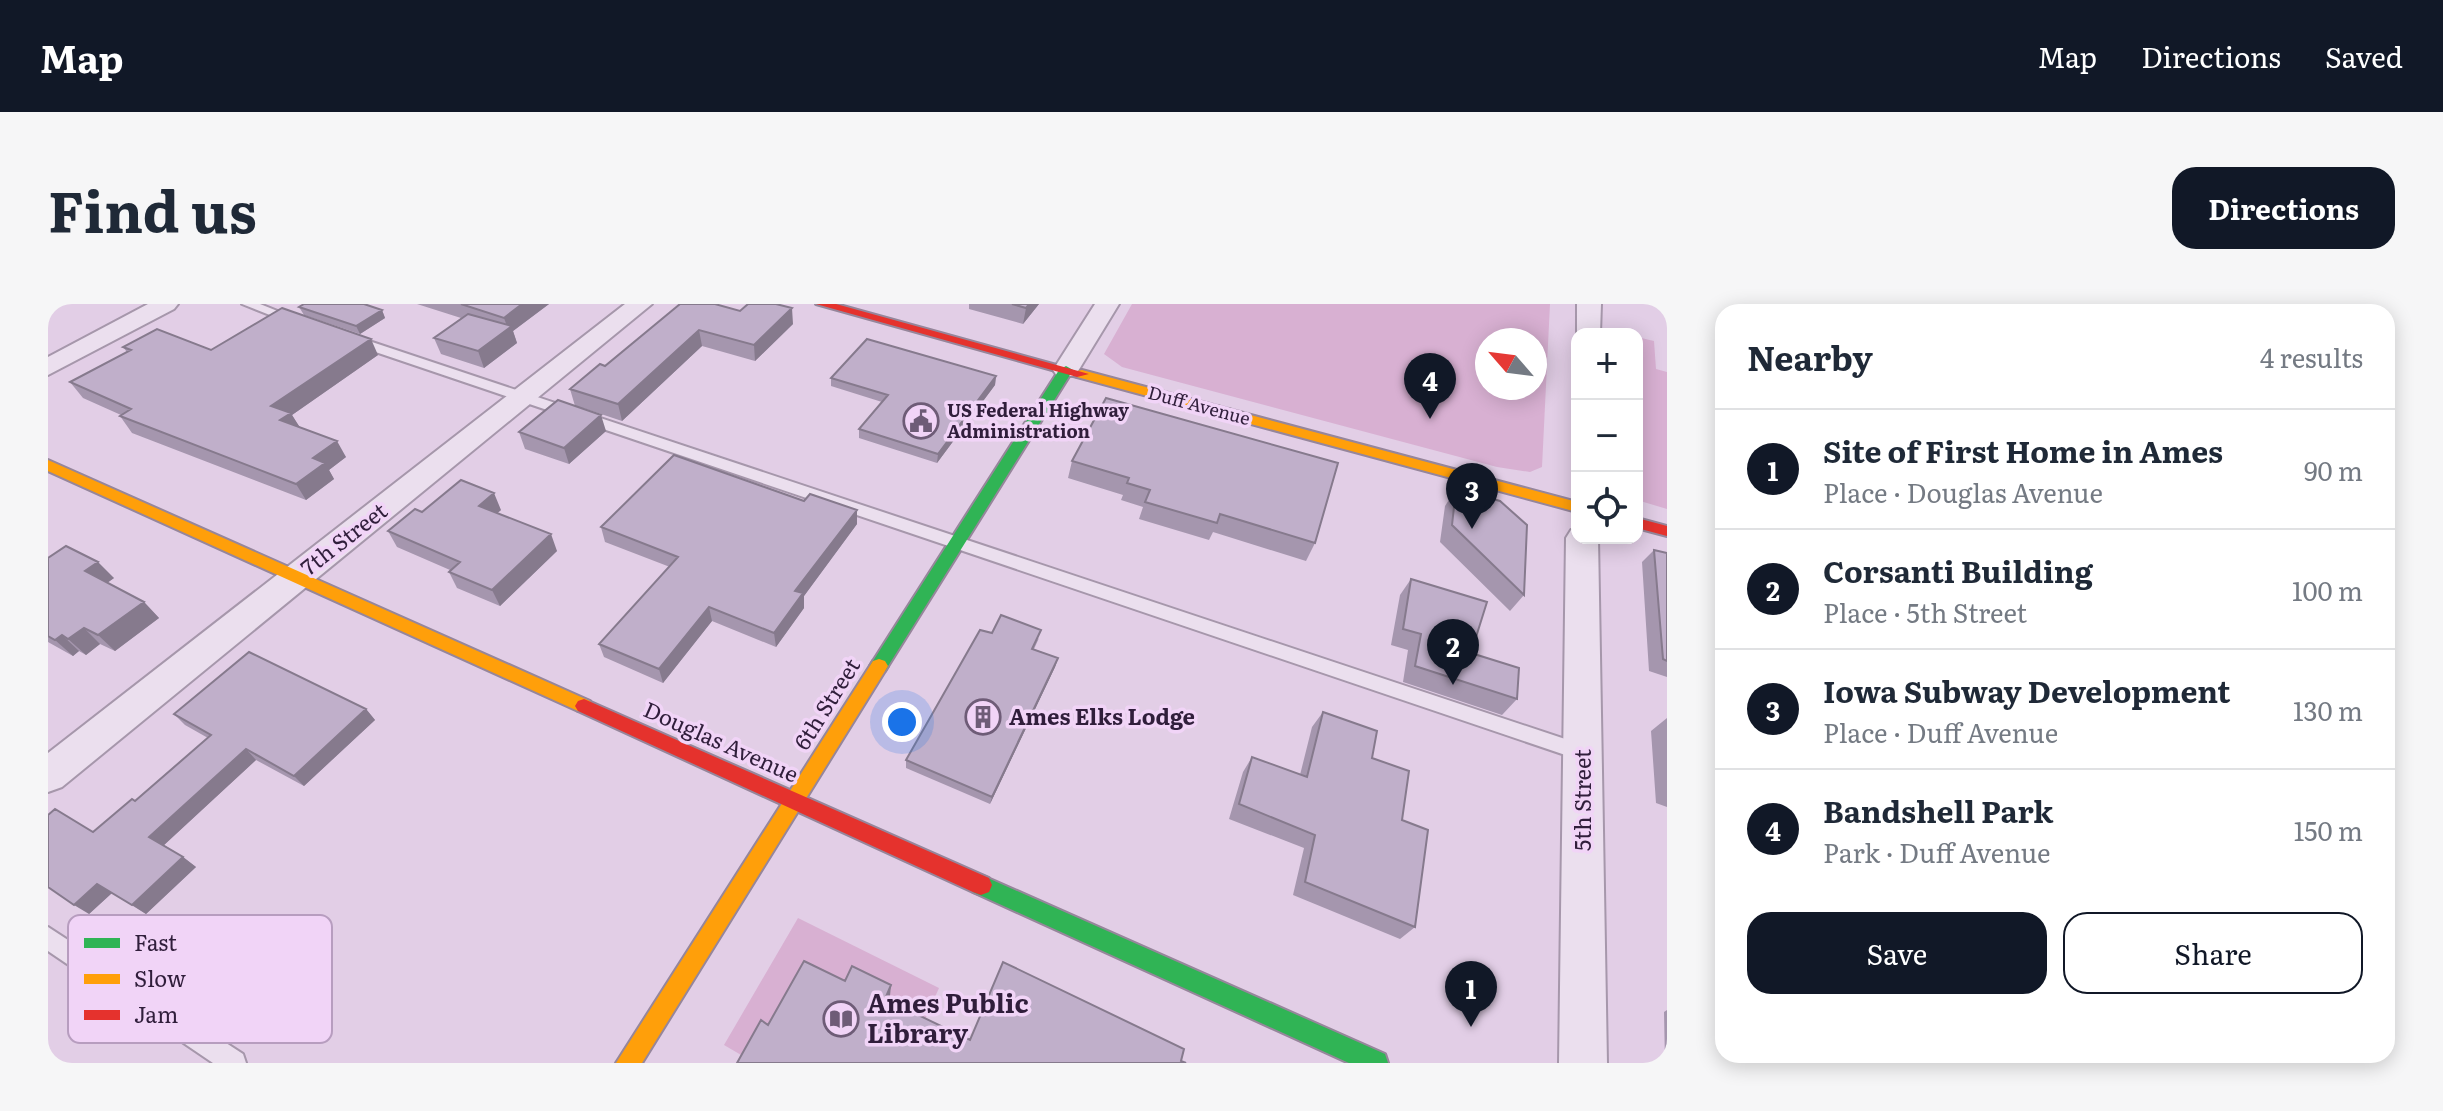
<!DOCTYPE html>
<html lang="en">
<head>
<meta charset="utf-8">
<style>
	:root { --surface:#fff; --page:#f6f6f7; --text:#1f2937; --muted:#747a83; --line:#e0e1e3; --accent:#111827 }
	body { margin:0; font-family:Literata,serif; background:var(--page); color:var(--text) }
	.controls { position:absolute; right:24px; top:24px; display:grid; overflow:hidden; border-radius:16px; box-shadow:0 4px 20px #0003 }
	.controls button { width:72px; height:72px; display:grid; place-items:center; padding:0; border:0; border-bottom:2px solid var(--line); background:var(--surface); color:var(--text); font:40px sans-serif }
	.compass { position:absolute; left:1427px; top:24px; width:72px; height:72px; border-radius:50%; background:var(--surface); box-shadow:0 4px 20px #0003; rotate:298deg }
	.you { position:absolute; left:854px; top:418px; width:28px; height:28px; margin:-20px; border:6px solid #fff; border-radius:50%; background:#1a73e8; box-shadow:0 0 0 12px #1a73e833 }
	.badge { display:grid; place-items:center; width:52px; height:52px; border-radius:50%; background:var(--accent); color:#fff; font-size:26px; font-weight:700 }
	.pin { position:absolute; translate:-50% -66px; filter:drop-shadow(0 2px 4px #0008) }
	.pin::after { content:''; position:absolute; top:42px; width:28px; height:24px; background:inherit; clip-path:polygon(0 0,100% 0,50% 100%) }
	.list { margin:0; padding:0; list-style:none }
	h2 { display:flex; justify-content:space-between; align-items:center; height:104px; margin:0; padding:0 32px; font-size:34px }
	h2 small { font-size:26px; font-weight:400; color:var(--muted) }
	.list li { display:grid; grid-template-columns:52px 1fr auto; gap:24px; align-items:center; box-sizing:border-box; height:120px; padding:0 32px; border-top:2px solid var(--line) }
	.list b { display:block; font-size:30px; white-space:nowrap }
	.list p { margin:0; font-size:26px; white-space:nowrap; color:var(--muted) }
	.list em { font-size:26px; font-style:normal; color:var(--muted) }
	.actions { display:flex; gap:16px; padding:24px 32px }
	.actions a { flex:1; padding:18px 0; border:2px solid var(--accent); border-radius:24px; text-align:center; font-size:28px; color:var(--accent) }
	.actions .main { background:var(--accent); color:#fff }
	.icon { flex:none; width:44px; height:44px; fill:none; stroke:currentColor; stroke-width:2; stroke-linecap:round; stroke-linejoin:round }
	.map { position:relative; flex:none; width:1619px; height:759px; overflow:hidden; border-radius:24px }
	header { display:flex; align-items:center; gap:48px; box-sizing:border-box; height:112px; padding:0 40px; background:var(--accent); color:#fff }
	header strong { font-size:38px }
	nav { display:flex; gap:44px; margin-inline-start:auto; font-size:28px }
	.intro { display:flex; align-items:center; justify-content:space-between; box-sizing:border-box; height:192px; padding:0 48px }
	h1 { margin:0; font-size:56px }
	.button { padding:20px 36px; border-radius:24px; background:var(--accent); color:#fff; font-size:28px; font-weight:700 }
	main { display:flex; gap:48px; padding:0 48px }
	aside { flex:1; background:var(--surface); border-radius:24px; box-shadow:0 4px 20px #0003 }
	.map>svg:first-child { display:block }
</style>
</head>
<body>
<header>
<strong>Map</strong>
<nav><a>Map</a><a>Directions</a><a>Saved</a></nav>
</header>
<div class="intro"><h1>Find us</h1><a class="button">Directions</a></div>
<main>
<div class="map">
<svg width="1619" height="759" viewBox="0 0 1619 759">
	<rect width="100%" height="100%" fill="#e2cee6"/>
	<path fill="#d8b0d2" fill-rule="evenodd" d="M1084,0h418l-8,163 -12,5 -33,-5 -375,-100 -18,-13zM1439,36h48v48h-48z
		M1589,33l17,4 2,28 11,3v137l-30,-9z
		M750,614l141,70 -18,41 -173,30 -24,-14z"/>
	<g fill="none" stroke-linecap="round" stroke-linejoin="round">
		<defs>
			<path id="lane" d="M194,0h18l40,16 -10,3z
				M301,33h8l1226,408 7,2 3,6 -3,6 -7,2 -1234,-418z
				M0,623l195,127 3,9h-33l-165,-112z"/>
			<path id="street" d="M100,0h30l-4,5 -126,66v-18z
				M577,0h27l-590,483 -14,5v-39z
				M1047,0h24l-44,72h-18l-4,-6z
				M1529,0h24l-1,30 -23,2z
				M1529,225v9h21l9,525h-48l7,-525 5,-8z"/>
			<path id="fast" d="M1018,62l7,4 -188,301h-12l-3,-5 3,-5 186,-291z
				M933,571l404,179 3,9h-39l-376,-171 -3,-7 3,-7z"/>
			<path id="slow" d="M1034,66l495,132v10l-500,-135v-6z
				M0,156l542,241 3,5 -3,5h-12l-530,-240z
				M831,355l6,2 3,5 -3,5 -243,392h-26l257,-402z"/>
			<path id="jam" d="M768,0h20l253,70 -12,3z
				M1589,214l30,8v10l-30,-8z
				M536,395l405,179 3,7 -3,7 -8,3 -8,-3 -395,-181 -3,-5 3,-5z"/>
		</defs>
		<use href="#lane" stroke="#a697ab" stroke-width="4"/>
		<use href="#street" stroke="#a697ab" stroke-width="4"/>
		<use href="#fast" stroke="#96869b" stroke-width="4"/>
		<use href="#slow" stroke="#96869b" stroke-width="4"/>
		<use href="#jam" stroke="#96869b" stroke-width="4"/>
		<use href="#lane" fill="#ebdfee" fill-rule="evenodd"/>
		<use href="#street" fill="#ebdfee" fill-rule="evenodd"/>
		<use href="#fast" fill="#30b455" fill-rule="evenodd"/>
		<use href="#slow" fill="#ff9f0a" fill-rule="evenodd"/>
		<use href="#jam" fill="#e5322d" fill-rule="evenodd"/>
	</g>
	<path fill="#a596ae" d="M369,0h132l-36,27 4,12 -33,25 -43,-14 -7,-16 27,-20z
		M632,0l113,20 -38,37 -53,-15 -80,75 -39,-13 23,23 -37,33 -44,-15 -6,-17 56,-26 -5,-17 35,-23z
		M921,0h70l-16,20 -54,-15z
		M251,3l83,3 3,8 -25,16 -56,-19z
		M75,43l88,3 167,5 -86,60 7,12 47,30 -17,13 5,9 -28,21 -174,-67 -12,-17 1,-1 -38,-17 -13,-16 57,-30z
		M948,72l-1,9 -58,78 -78,-25v-9l23,-27 -51,-16v-8z
		M1058,94l209,145 -9,18 -93,-29 -4,8 -70,-21 4,-12 -22,-7 2,-5 -55,-17 4,-17z
		M1408,185l68,106 -14,16 -70,-69 5,-36z
		M453,206l-4,3 60,38 -57,55 -43,-18 -8,-16 1,-2 -53,-23 -9,-16 34,-19z
		M809,220l-53,72v12l-28,39 -64,-26 -49,62 -59,-26 -5,-13 71,-77 -65,-25 -4,-15z
		M1606,246l13,3v124l-18,-6 -7,-109z
		M0,254l66,20 -7,5 37,19 15,16 -44,33 -15,-7 -14,11 -7,-4 -6,5 -25,-14z
		M1363,275l60,74 46,46 -15,16 -99,-33 5,-32 -17,-5 9,-50z
		M991,334l-5,11 24,9 -3,9 -65,137 -84,-36v-8z
		M318,405l9,11 -71,66 -48,-26 -92,85 19,12 13,10 -50,47 -34,-21 -23,21 4,-82 42,-31 73,-63 -23,-13 -11,-11z
		M1275,408l49,46 30,62 13,107 -15,12 -107,-44 11,-47 -75,-29 14,-47 9,-15 48,18 12,-48z
		M1619,414v89l-11,-4 -5,-72z
		M1619,706v53h-2l-1,-51z"/>
	<path fill="#867a8d" d="M474,0h27l-36,27 4,12 -33,25 -6,-17 30,-22 -4,-11z
		M981,0h10l-16,20 3,-16z
		M744,4l1,16 -38,37 -1,-16z
		M334,6l3,8 -25,16 -4,-8z
		M651,26l3,16 -80,75 -4,-17z
		M323,35l7,16 -86,60 9,14 -11,7 -19,-30z
		M948,72l-1,9 -58,78 1,-9z
		M553,111l5,16 -37,33 -5,-16z
		M289,137l9,16 -17,13 5,9 -28,21 -10,-16 17,-26z
		M446,189l7,17 -15,13 -7,-17z
		M809,206v14l-53,72v12l-28,39 -2,-14 21,-42z
		M503,230l6,17 -57,55 -8,-16z
		M50,258l16,16 -14,10 -15,-17z
		M96,298l15,16 -44,33 -17,-16z
		M661,303l3,14 -49,62 -4,-14z
		M36,324l16,16 -14,11 -18,-16z
		M14,331l17,16 -6,5 -18,-16z
		M1010,354l-3,9 -65,137 2,-7z
		M318,405l9,11 -71,66 -10,-10z
		M198,445l10,11 -93,86 -14,-9z
		M135,553l13,10 -50,47 -14,-9z
		M49,580l15,9 -23,21 -15,-9z
		M843,681l-1,11 -6,14 1,-11z"/>
	<path fill="#c0afca" stroke="#867a8d" stroke-width="2" d="M256,0h60l18,6 -26,16 -57,-19z
		M413,0h61l-18,14z
		M632,0h35l25,7 8,-7h28l16,4 -38,37 -55,-15 -81,74 -48,-15 30,-25 5,2z
		M964,0h17l-3,4z
		M234,4l89,31 -100,67 20,7 -11,7 57,21 -24,17 12,5 -29,21 -176,-68 11,-7 -61,-27 61,-32 -8,-3 34,-18 54,21z
		M420,10l44,12 -34,25 -44,-13z
		M819,35l129,37 -58,78 -79,-25 29,-34 -57,-17z
		M1058,94l232,65 -23,80 -95,-29 -3,9 -72,-21 5,-12 -23,-7 2,-5 -57,-17z
		M510,96l43,15 -37,33 -45,-16z
		M626,151l130,46 6,-7 47,16 -62,81 8,2 -29,40 -65,-26 -50,62 -60,-25 79,-87 -77,-30z
		M413,176l33,13 -15,13 72,28 -59,56 -43,-18 11,-10 -72,-31 27,-22 7,3z
		M1408,185l44,12 27,24 -3,70 -72,-70z
		M18,242l32,16 -13,9 59,31 -46,33 -14,-7 -16,11 -6,-4 -7,5 -7,-4v-78z
		M1606,246l13,3v108l-4,-2z
		M1363,275l76,23 -16,51 48,15 -2,31 -102,-33 6,-32 -18,-5z
		M953,311l40,15 -9,19 26,9 -66,139 -86,-37 74,-130 12,3z
		M201,348l117,57 -72,67 -48,-27 -97,88 34,20 -51,48 -35,-21 -23,21 -26,-18v-72l7,-6 38,23 39,-33 3,2 76,-66 -37,-21z
		M1275,408l54,19 -5,27 37,13 -7,49 26,10 -13,97 -110,-45 10,-47 -76,-31 13,-47 55,20z
		M756,657l41,20 7,-15 39,19 -6,14 85,41 33,-78 181,87 -3,12 5,2h-449l24,-43 7,5z"/>
	<defs>
		<symbol id="civic-ring" viewBox="-11 -11 22 22"><circle r="9.5" fill="#f1d4f7" stroke="#6e5c77" stroke-width="1.5"/><path d="M-.6-6.5H3V-4.5H.6V-3L4-1V1h2V6H-6V1h2V-1L-.6-3ZM-1.2 2.5V6h2.4V2.5Z" fill="#6e5c77"/></symbol>
		<symbol id="building-ring" viewBox="-11 -11 22 22"><circle r="9.5" fill="#f1d4f7" stroke="#6e5c77" stroke-width="1.5"/><path d="M-4-6H4V6H1V3H-1V6H-4ZM-2.5-4.3h1.7v1.8h-1.7ZM.8-4.3h1.7v1.8H.8ZM-2.5-1h1.7V.8h-1.7ZM.8-1h1.7V.8H.8Z" fill="#6e5c77"/></symbol>
		<symbol id="library-ring" viewBox="-11 -11 22 22"><circle r="9.5" fill="#f1d4f7" stroke="#6e5c77" stroke-width="1.5"/><path d="M-6-4Q-3-5.5-.7-3.5V5Q-3 3-6 4ZM6-4Q3-5.5 .7-3.5V5Q3 3 6 4Z" fill="#6e5c77"/></symbol>
	</defs>
	<g fill-rule="evenodd">
		<use href="#civic-ring" x="853" y="97" width="40" height="40"/>
		<use href="#building-ring" x="915" y="393" width="40" height="40"/>
		<use href="#library-ring" x="773" y="695" width="40" height="40"/>
	</g>
	<g text-anchor="middle" stroke-width="7" stroke-linejoin="round" paint-order="stroke">
		<g font-size="18" fill="#301e3b" stroke="#f1d4f7">
			<text transform="translate(1151 102) rotate(15)" y="6">Duff Avenue</text>
		</g>
		<g font-size="18" font-weight="bold" fill="#301e3b" stroke="#f1d4f7" text-anchor="start">
			<text x="899" y="113">US Federal Highway<tspan x="899" dy="21">Administration</tspan></text>
		</g>
		<g font-size="22" fill="#301e3b" stroke="#f1d4f7">
			<text transform="translate(296 235) rotate(-38)" y="8">7th Street</text>
			<text transform="translate(779 400) rotate(-58)" y="8">6th Street</text>
			<text transform="translate(673 438) rotate(24)" y="8">Douglas Avenue</text>
			<text transform="translate(1535 496) rotate(-90)" y="8">5th Street</text>
		</g>
		<g font-size="22" font-weight="bold" fill="#301e3b" stroke="#f1d4f7" text-anchor="start">
			<text x="961" y="421">Ames Elks Lodge</text>
		</g>
		<g font-size="26" font-weight="bold" fill="#301e3b" stroke="#f1d4f7" text-anchor="start">
			<text x="819" y="709">Ames Public<tspan x="819" dy="30">Library</tspan></text>
		</g>
	</g>
	<rect x="20" y="611" width="264" height="128" rx="12" fill="#f1d4f7" stroke="#b79dbf" stroke-width="2"/>
	<rect x="36" y="634" width="36" height="10" fill="#30b455"/>
	<rect x="36" y="670" width="36" height="10" fill="#ff9f0a"/>
	<rect x="36" y="706" width="36" height="10" fill="#e5322d"/>
	<g font-size="22" fill="#301e3b">
		<text x="86" y="647">Fast</text>
		<text x="86" y="683">Slow</text>
		<text x="86" y="719">Jam</text>
	</g>
</svg>
<div class="controls">
<button>+</button>
<button>−</button>
<button><svg class="icon" aria-label="locate" viewBox="0 0 24 24"><circle cx="12" cy="12" r="6"/><path d="M12 2v4M12 18v4M2 12h4M18 12h4"/></svg></button>
</div>
<svg class="compass" viewBox="-18 -18 36 36"><path d="M0-13l5 13h-10z" fill="#e53935"/><path d="M0 13l5-13h-10z" fill="#747a83"/></svg>
<div class="you"></div>
<div class="pin badge" style="left:1423px;top:723px">1</div>
<div class="pin badge" style="left:1405px;top:381px">2</div>
<div class="pin badge" style="left:1424px;top:225px">3</div>
<div class="pin badge" style="left:1382px;top:115px">4</div>
</div>
<aside>
<h2>Nearby<small>4 results</small></h2>
<ul class="list">
<li><span class="badge">1</span><div><b>Site of First Home in Ames</b><p>Place · Douglas Avenue</p></div><em>90 m</em></li>
<li><span class="badge">2</span><div><b>Corsanti Building</b><p>Place · 5th Street</p></div><em>100 m</em></li>
<li><span class="badge">3</span><div><b>Iowa Subway Development</b><p>Place · Duff Avenue</p></div><em>130 m</em></li>
<li><span class="badge">4</span><div><b>Bandshell Park</b><p>Park · Duff Avenue</p></div><em>150 m</em></li>
</ul>
<div class="actions"><a class="main">Save</a><a>Share</a></div>
</aside>
</main>
</body>
</html>
